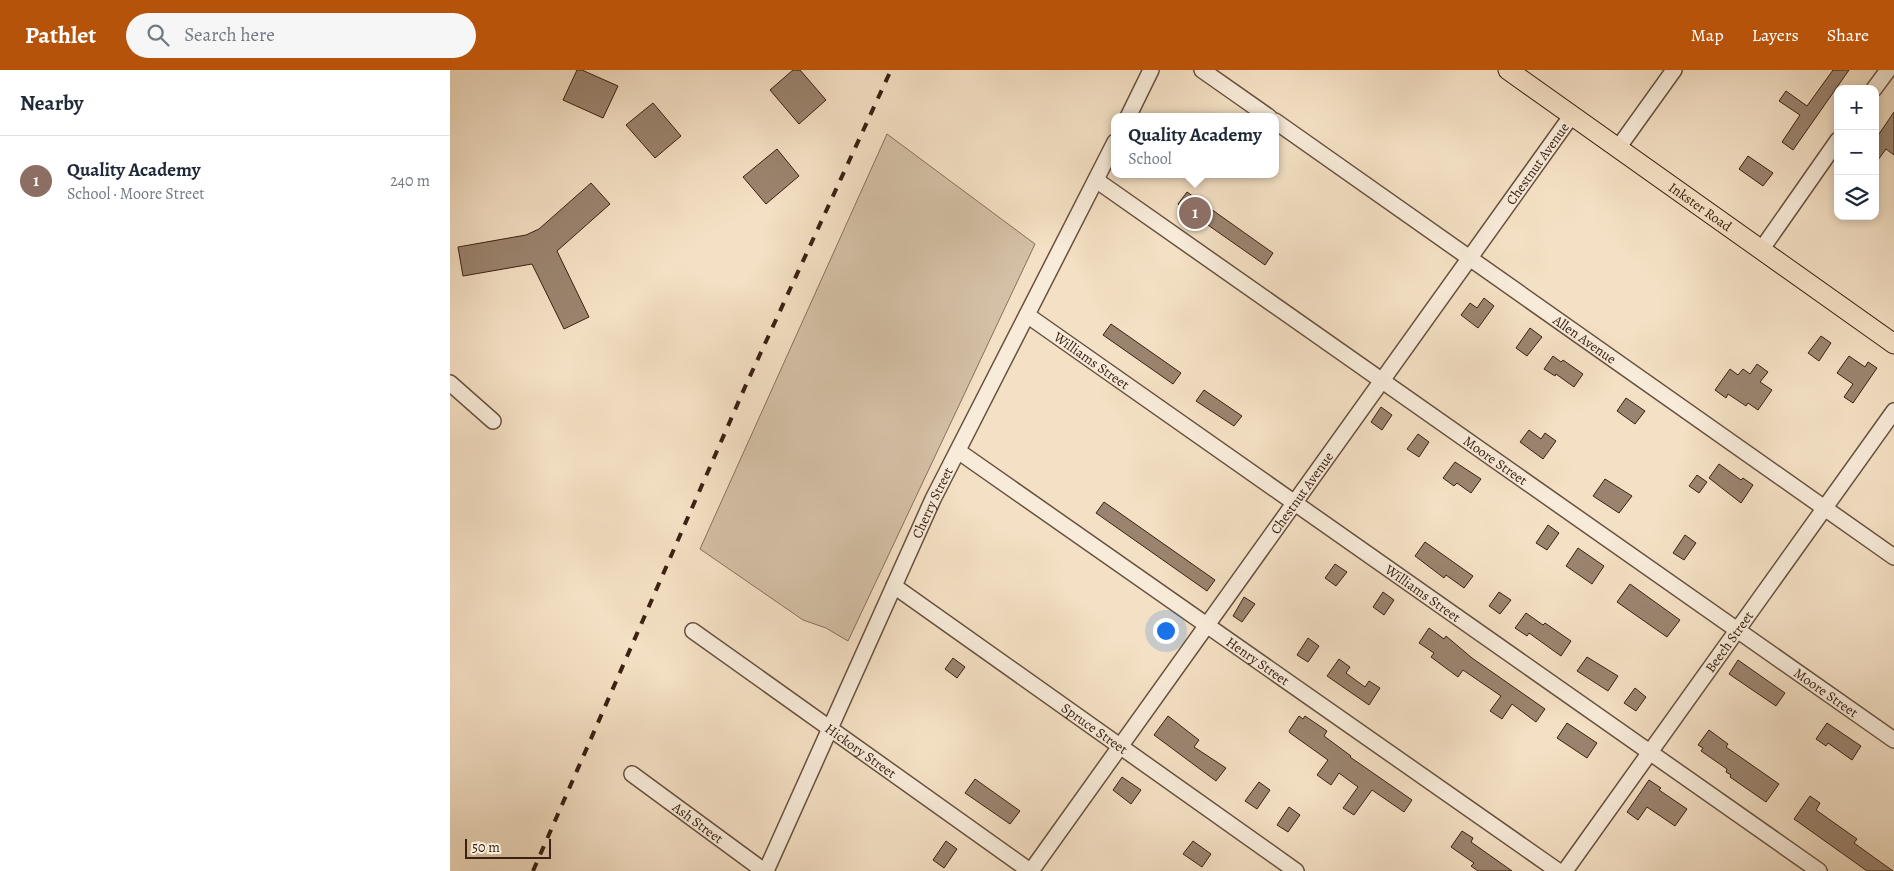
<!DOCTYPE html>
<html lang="en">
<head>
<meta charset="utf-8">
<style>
	:root { --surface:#fff; --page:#f6f6f7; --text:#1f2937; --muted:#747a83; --line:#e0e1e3; --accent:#b45309 }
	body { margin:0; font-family:Alegreya,serif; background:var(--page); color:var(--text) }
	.controls { position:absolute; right:15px; top:15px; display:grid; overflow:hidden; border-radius:10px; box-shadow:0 2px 8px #0003 }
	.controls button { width:45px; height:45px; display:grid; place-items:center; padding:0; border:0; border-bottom:1px solid var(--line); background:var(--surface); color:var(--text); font:25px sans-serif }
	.scale { position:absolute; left:15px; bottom:12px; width:86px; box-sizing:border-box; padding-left:5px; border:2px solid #3a2112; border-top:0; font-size:14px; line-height:18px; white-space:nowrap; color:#3a2112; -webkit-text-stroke:4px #f8ebd9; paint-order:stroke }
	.you { position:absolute; left:715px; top:560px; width:18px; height:18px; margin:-12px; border:4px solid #fff; border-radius:50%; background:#1a73e8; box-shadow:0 0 0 8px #1a73e833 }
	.badge { display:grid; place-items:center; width:32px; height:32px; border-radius:50%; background:var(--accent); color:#fff; font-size:16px; font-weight:700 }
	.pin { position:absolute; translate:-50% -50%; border:2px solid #fff; box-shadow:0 1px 5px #0006 }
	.popup { position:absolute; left:661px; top:43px; width:168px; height:65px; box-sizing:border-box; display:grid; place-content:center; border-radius:10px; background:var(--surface); filter:drop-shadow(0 1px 4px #0005); font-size:16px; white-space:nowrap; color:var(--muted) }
	.popup b { font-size:19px; color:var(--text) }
	.popup::after { content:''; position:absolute; left:50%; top:100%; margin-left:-10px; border:10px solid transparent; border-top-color:var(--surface) }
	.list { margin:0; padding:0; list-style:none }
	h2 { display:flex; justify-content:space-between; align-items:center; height:65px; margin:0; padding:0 20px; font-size:21px }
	h2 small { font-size:16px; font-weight:400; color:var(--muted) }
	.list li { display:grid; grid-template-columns:32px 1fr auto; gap:15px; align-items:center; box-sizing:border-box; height:90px; padding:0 20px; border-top:1px solid var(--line) }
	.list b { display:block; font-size:19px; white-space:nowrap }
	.list p { margin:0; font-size:16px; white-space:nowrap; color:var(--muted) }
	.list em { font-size:16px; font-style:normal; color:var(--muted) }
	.icon { flex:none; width:28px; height:28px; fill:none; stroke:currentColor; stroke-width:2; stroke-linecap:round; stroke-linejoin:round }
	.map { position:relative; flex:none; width:1444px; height:801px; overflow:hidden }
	header { display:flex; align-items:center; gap:30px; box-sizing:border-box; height:70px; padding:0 25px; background:var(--accent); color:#fff }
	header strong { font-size:24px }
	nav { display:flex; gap:28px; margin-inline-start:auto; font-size:18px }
	.search { width:350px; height:45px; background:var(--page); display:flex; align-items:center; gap:12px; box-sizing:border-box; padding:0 18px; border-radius:28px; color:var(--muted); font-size:19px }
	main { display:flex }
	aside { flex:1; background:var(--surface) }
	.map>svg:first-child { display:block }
</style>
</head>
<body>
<header>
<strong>Pathlet</strong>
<div class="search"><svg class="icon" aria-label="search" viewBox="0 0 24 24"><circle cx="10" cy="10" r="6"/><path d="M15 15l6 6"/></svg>Search here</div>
<nav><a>Map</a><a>Layers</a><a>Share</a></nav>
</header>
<main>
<aside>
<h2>Nearby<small></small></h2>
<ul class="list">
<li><span class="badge" style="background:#8d6e63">1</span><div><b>Quality Academy</b><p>School · Moore Street</p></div><em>240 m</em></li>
</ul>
</aside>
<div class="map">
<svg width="1444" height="801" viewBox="0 0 1444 801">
	<rect width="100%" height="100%" fill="#f4e0c4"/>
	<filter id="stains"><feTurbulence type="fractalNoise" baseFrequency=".004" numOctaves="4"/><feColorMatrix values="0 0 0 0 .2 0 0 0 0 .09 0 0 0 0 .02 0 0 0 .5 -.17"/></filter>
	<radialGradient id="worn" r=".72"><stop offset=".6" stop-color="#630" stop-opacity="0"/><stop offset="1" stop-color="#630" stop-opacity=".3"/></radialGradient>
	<path fill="#d4c0a6" stroke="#87705c" d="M437,64l148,110 -187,397 -22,-13 -23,-8 -103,-71z"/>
	<path fill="#9b846f" stroke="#3a2112" d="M127,0h5l36,16 -15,32 -40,-18z
		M343,0h7l26,30 -27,24 -29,-34z
		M1383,0h16l-56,80 -11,-8 18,-27 -21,-14 7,-10 21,15z
		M203,33l28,33 -26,22 -29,-33z
		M1444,42v43l-8,-6 -11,15v-33l4,3z
		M327,79l22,27 -33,28 -23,-27z
		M1298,86l25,17 -10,13 -24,-17z
		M141,113l19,21 -53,47 32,66 -25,12 -32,-65 -69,12 -5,-29 68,-12 13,-6z
		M737,122l86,61 -8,12 -87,-61z
		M1034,228l10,8 -16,22 -17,-13 9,-12 7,5z
		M661,254l70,49 -8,11 -70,-49z
		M1080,258l12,9 -15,19 -11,-8z
		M1371,266l10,7 -12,18 -11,-8z
		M1103,286l8,6 2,-2 20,14 -9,13 -18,-13 -1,2 -11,-7z
		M1399,286l16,11 3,-5 9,6 -24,35 -9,-6 9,-13 -16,-11z
		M1307,294l11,8 -8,10 12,8 -14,20 -10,-7 -2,3 -18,-12 -2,4 -11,-8 15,-21 8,6 5,-6 7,5z
		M754,320l38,26 -8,10 -38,-25z
		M1176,328l19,13 -10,13 -18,-13z
		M931,337l11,8 -10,15 -11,-8z
		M1079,360l12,9 4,-6 11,8 -13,18 -23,-17z
		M968,364l11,8 -10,15 -12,-8z
		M1005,392l26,17 -10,14 -14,-10 -3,3 -11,-8z
		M1269,394l22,16 2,-2 10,7 -12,18 -32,-25z
		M1247,405l10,7 -8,11 -10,-7z
		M1155,409l27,17 -13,17 -26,-17z
		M654,432l111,78 -8,11 -111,-78z
		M1098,455l11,8 -12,17 -11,-7z
		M1235,465l11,8 -12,17 -11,-7z
		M975,472l48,34 -9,12 -18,-13 -2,3 -29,-22z
		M1128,478l26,18 -12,18 -26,-18z
		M885,494l12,8 -11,14 -11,-8z
		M1180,514l50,36 -13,17 -50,-35z
		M933,522l11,8 -10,15 -11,-8z
		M1049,522l12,8 -11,14 -11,-8z
		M794,527l11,7 -13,18 -9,-6z
		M1076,543l17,12 2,-2 26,18 -10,15 -32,-23 -2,3 -12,-8z
		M979,558l15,11 2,-3 26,22 73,51 -9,13 -24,-18 -10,15 -12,-8 11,-15 -38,-26 -5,7 -27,-20 3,-4 -15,-10z
		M858,568l11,8 -11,16 -11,-7z
		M1137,587l31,19 -10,15 -31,-20z
		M503,588l12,9 -8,11 -12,-9z
		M889,589l11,8 -4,6 19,14 4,-6 11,7 -11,17 -42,-29z
		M1288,590l47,33 -9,13 -47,-32z
		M1185,618l11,9 -10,14 -12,-8z
		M718,646l31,24 -5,7 32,21 -10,13 -62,-46z
		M849,646l4,3 2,-3 22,15 -3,5 27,20 -1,1 62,43 -8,12 -32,-22 -18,25 -11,-7 15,-21 -19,-14 -8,12 -14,-10 11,-15 -38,-27 -1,-2z
		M1117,653l30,20 -10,15 -30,-20z
		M1377,653l34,23 -9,14 -24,-17 -2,3 -10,-7z
		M1259,660l19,14 -2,3 53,37 -13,18 -36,-25 1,-2 -5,-3 1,-3 -26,-18 2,-3 -5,-3z
		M672,707l19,13 -10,14 -18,-14z
		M525,709l45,32 -10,13 -45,-31z
		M1199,710l12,8 -2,2 28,19 -12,17 -28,-19 -9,13 -11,-8z
		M809,712l11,8 -13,19 -12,-8z
		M1360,726l10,7 -4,7 41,29 -3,4 39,28h-26l-73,-52z
		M839,737l11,8 -12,17 -11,-7z
		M1012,761l11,7 -2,4 41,29h-34l-7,-5 3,-3 -23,-16z
		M496,771l11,8 -13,19 -11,-8z
		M743,771l18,13 -9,13 -19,-13z"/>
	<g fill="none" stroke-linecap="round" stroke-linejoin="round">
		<defs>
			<g id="minor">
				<path d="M752,0l67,47"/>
				<path d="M1424,19l14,-19"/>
				<path d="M678,47l23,-47"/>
				<path id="s1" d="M825,51l619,436"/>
				<path d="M1168,78l56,-78"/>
				<path id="s2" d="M646,110l798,560"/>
				<path d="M1311,180l77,-110"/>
				<path id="s3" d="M577,245l792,556"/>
				<path d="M0,313l43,38"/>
				<path id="s4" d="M508,381l600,420"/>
				<path id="s5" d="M444,516l402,285"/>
				<path id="s6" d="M243,561l337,240"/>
				<path id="s7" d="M182,704l132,97"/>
				<path id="s8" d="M316,801l167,-372 182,-357"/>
				<path id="s9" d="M581,801l541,-756"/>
				<path id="s10" d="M1115,801l329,-460"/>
			</g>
			<g id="major">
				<path id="s11" d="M1058,0l386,274"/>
			</g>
		</defs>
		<use href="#minor" stroke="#68513e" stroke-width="18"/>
		<use href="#major" stroke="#3a2112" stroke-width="21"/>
		<use href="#minor" stroke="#f8ebd9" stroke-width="15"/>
		<use href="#major" stroke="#f4e0c4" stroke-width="19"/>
		<path stroke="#3a2112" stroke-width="4" stroke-dasharray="9 9" stroke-linecap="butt" d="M83,801l212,-484 146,-317"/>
	</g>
	<g text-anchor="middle" stroke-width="4" stroke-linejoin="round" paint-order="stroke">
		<g font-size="14" fill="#3a2112" stroke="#f8ebd9">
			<text dy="5" stroke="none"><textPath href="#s9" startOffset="870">Chestnut Avenue</textPath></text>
			<text dy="5" stroke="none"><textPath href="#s11" startOffset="236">Inkster Road</textPath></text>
			<text dy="5" stroke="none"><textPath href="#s1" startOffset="379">Allen Avenue</textPath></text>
			<text dy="5" stroke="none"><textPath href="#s3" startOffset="79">Williams Street</textPath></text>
			<text dy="5" stroke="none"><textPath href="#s2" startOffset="488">Moore Street</textPath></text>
			<text dy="5" stroke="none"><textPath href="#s9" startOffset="465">Chestnut Avenue</textPath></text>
			<text dy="5" stroke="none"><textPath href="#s8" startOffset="404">Cherry Street</textPath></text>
			<text dy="5" stroke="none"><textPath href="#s3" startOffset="484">Williams Street</textPath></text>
			<text dy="5" stroke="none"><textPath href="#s10" startOffset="282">Beech Street</textPath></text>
			<text dy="5" stroke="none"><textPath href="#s4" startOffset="366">Henry Street</textPath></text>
			<text dy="5" stroke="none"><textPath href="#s2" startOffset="892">Moore Street</textPath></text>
			<text dy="5" stroke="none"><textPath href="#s5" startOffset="246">Spruce Street</textPath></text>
			<text dy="5" stroke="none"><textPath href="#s6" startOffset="206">Hickory Street</textPath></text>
			<text dy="5" stroke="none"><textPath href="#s7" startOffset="82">Ash Street</textPath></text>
		</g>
	</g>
	<rect width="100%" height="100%" filter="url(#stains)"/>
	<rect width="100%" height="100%" fill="url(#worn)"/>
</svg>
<div class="controls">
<button>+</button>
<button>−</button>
<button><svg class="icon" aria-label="layers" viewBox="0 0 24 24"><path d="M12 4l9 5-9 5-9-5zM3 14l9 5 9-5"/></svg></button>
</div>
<div class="scale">50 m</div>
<div class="you"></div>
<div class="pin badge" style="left:745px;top:143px;background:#8d6e63">1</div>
<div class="popup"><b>Quality Academy</b>School</div>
</div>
</main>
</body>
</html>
